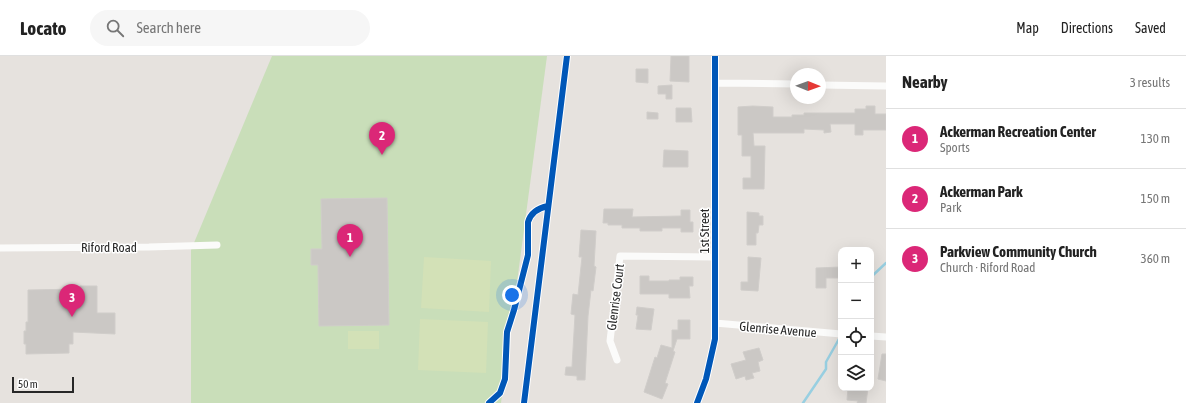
<!DOCTYPE html>
<html lang="en">
<head>
<meta charset="utf-8">
<style>
	:root { --surface:#fff; --page:#f6f6f6; --text:#222; --muted:#767676; --line:#e0e0e0; --accent:#db2777 }
	body { margin:0; font-family:"Asap Condensed",sans-serif; background:var(--page); color:var(--text) }
	.controls { position:absolute; right:12px; bottom:12px; display:grid; overflow:hidden; border-radius:8px; box-shadow:0 4px 16px #0002 }
	.controls button { width:36px; height:36px; display:grid; place-items:center; padding:0; border:0; border-bottom:1px solid var(--line); background:var(--surface); color:var(--text); font:20px sans-serif }
	.compass { position:absolute; left:790px; top:12px; width:36px; height:36px; border-radius:50%; background:var(--surface); box-shadow:0 4px 16px #0002; rotate:91deg }
	.scale { position:absolute; left:12px; bottom:10px; width:62px; box-sizing:border-box; padding-left:4px; border:2px solid #272727; border-top:0; font-size:11px; line-height:14px; white-space:nowrap; color:#272727; -webkit-text-stroke:3px #fff; paint-order:stroke }
	.you { position:absolute; left:512px; top:239px; width:14px; height:14px; margin:-10px; border:3px solid #fff; border-radius:50%; background:#1a73e8; box-shadow:0 0 0 6px #1a73e833 }
	.badge { display:grid; place-items:center; width:26px; height:26px; border-radius:50%; background:var(--accent); color:#fff; font-size:13px; font-weight:700 }
	.pin { position:absolute; translate:-50% -33px; filter:drop-shadow(0 1px 2px #0008) }
	.pin::after { content:''; position:absolute; top:21px; width:14px; height:12px; background:inherit; clip-path:polygon(0 0,100% 0,50% 100%) }
	.list { margin:0; padding:0; list-style:none }
	h2 { display:flex; justify-content:space-between; align-items:center; height:52px; margin:0; padding:0 16px; font-size:17px }
	h2 small { font-size:13px; font-weight:400; color:var(--muted) }
	.list li { display:grid; grid-template-columns:26px 1fr auto; gap:12px; align-items:center; box-sizing:border-box; height:60px; padding:0 16px; border-top:1px solid var(--line) }
	.list b { display:block; font-size:15px; white-space:nowrap }
	.list p { margin:0; font-size:13px; white-space:nowrap; color:var(--muted) }
	.list em { font-size:13px; font-style:normal; color:var(--muted) }
	.icon { flex:none; width:22px; height:22px; fill:none; stroke:currentColor; stroke-width:2; stroke-linecap:round; stroke-linejoin:round }
	.map { position:relative; flex:none; width:886px; height:347px; overflow:hidden }
	header { display:flex; align-items:center; gap:24px; box-sizing:border-box; height:56px; padding:0 20px; background:var(--surface); border-bottom:1px solid var(--line) }
	header strong { font-size:19px }
	nav { display:flex; gap:22px; margin-inline-start:auto; font-size:14px }
	.search { width:280px; height:36px; background:var(--page); display:flex; align-items:center; gap:10px; box-sizing:border-box; padding:0 14px; border-radius:22px; color:var(--muted); font-size:15px }
	main { display:flex }
	aside { flex:1; background:var(--surface) }
	.map>svg:first-child { display:block }
</style>
</head>
<body>
<header>
<strong>Locato</strong>
<div class="search"><svg class="icon" aria-label="search" viewBox="0 0 24 24"><circle cx="10" cy="10" r="6"/><path d="M15 15l6 6"/></svg>Search here</div>
<nav><a>Map</a><a>Directions</a><a>Saved</a></nav>
</header>
<main>
<div class="map">
<svg width="886" height="347" viewBox="0 0 886 347">
	<rect width="100%" height="100%" fill="#e6e2de"/>
	<path fill="#c9deb9" d="M272,0h275l-46,347h-310v-153z"/>
	<path fill="#d3e1b7" d="M424,201l67,4 -2,51 -68,-4z
		M420,263l68,3 -2,51 -68,-3z
		M348,275h31v18h-31z"/>
	<g fill="none" stroke-linecap="round" stroke-linejoin="round">
		<path stroke="#98cfe1" stroke-width="2.5" d="M871,221l15,-14
			M803,347l23,-34v-7l13,-23"/>
	</g>
	<path fill="#cbc8c5" stroke="#d0cdca" d="M671,0h18v26l-19,-1z
		M636,13h12v14l-12,-1z
		M672,29v14h-6v-5h-8v-8z
		M753,50l20,1v10h19v-2h12v-2h51v-4h11v-3h9v8h11v16h-23v5h-8v-11h-25l1,8 -7,1v-3l-20,-1v4h-51l1,13h11l-1,43h-21v-11h8v-22h-9v-21h-4v-28z
		M676,52h15l1,14h-16z
		M647,56l11,1v6h-11z
		M664,94l24,1v16h-25z
		M387,142l2,127 -70,1 -1,-61h-7v-16h11l-1,-50z
		M604,153h29l-1,8 49,-1v-6h9v12h3v10h-12v-4h-19v3h-22v-3h-18v-3h-14v-2h-5z
		M747,156l12,1v3h4v9h-4l-1,8h-2v12h-9z
		M581,174l15,1 -2,35 2,1 -3,24 -2,-1 -3,26 -3,64h-8v-4l-12,-1 1,-8h6l3,-52 -4,-1 2,-20 5,1 4,-38h-3z
		M748,201l13,1 -3,33 -17,-1v-8h7z
		M841,211v11h-15v10h-10v-20z
		M640,220h9v5h20v-1h11v-3h13v9h-4l1,12h-21v-4h-29z
		M80,230h17v27h18v21l-42,-2v12h-4v9l-43,1v-10h-2v-13h2v-9h2v-32l52,-1z
		M637,251l17,2 -3,21 -15,-1 2,-14h-2z
		M678,264h12v19h-13l-4,12 2,1 -10,31 3,1 -6,15 -18,-7 11,-35 2,1 4,-13 11,3v-18h6z
		M759,292l4,12 -5,2 2,9 -8,2 2,5 -8,2 -1,-4 -9,3 -5,-15 15,-4 -3,-8z
		M882,298h4v27l-8,-2z
		M848,332h20l-2,15h-9l1,-2 -11,-1z"/>
	<g fill="none" stroke-linecap="round" stroke-linejoin="round">
		<path stroke="#fbfbfa" stroke-width="7" d="M715,27l81,1
			M820,29l66,1
			M0,192l149,-1 68,-2
			M715,267l126,11
			M871,280l15,1
			M617,304l-7,-19 10,-85 95,1
			M697,347l9,-24 9,-40v-283"/>
		<defs>
			<path id="cycleway" d="M489,347l11,-10 5,-14 2,-47 7,-22 14,-55v-33c3,-10 10,-14 20,-16
				M524,347l43,-347
				M697,347l9,-24 9,-40v-283"/>
		</defs>
		<use href="#cycleway" stroke="#fff" stroke-width="8"/>
		<use href="#cycleway" stroke="#0057b8" stroke-width="6"/>
	</g>
	<g text-anchor="middle" stroke-width="3" stroke-linejoin="round" paint-order="stroke">
		<g font-size="13" fill="#272727" stroke="#fff">
			<text transform="translate(704 175) rotate(-90)" y="5">1st Street</text>
			<text x="109" y="196">Riford Road</text>
			<text transform="translate(615 241) rotate(-83)" y="5">Glenrise Court</text>
			<text transform="translate(778 273) rotate(5)" y="5">Glenrise Avenue</text>
		</g>
	</g>
</svg>
<div class="controls">
<button>+</button>
<button>−</button>
<button><svg class="icon" aria-label="locate" viewBox="0 0 24 24"><circle cx="12" cy="12" r="6"/><path d="M12 2v4M12 18v4M2 12h4M18 12h4"/></svg></button>
<button><svg class="icon" aria-label="layers" viewBox="0 0 24 24"><path d="M12 4l9 5-9 5-9-5zM3 14l9 5 9-5"/></svg></button>
</div>
<svg class="compass" viewBox="-18 -18 36 36"><path d="M0-13l5 13h-10z" fill="#e53935"/><path d="M0 13l5-13h-10z" fill="#767676"/></svg>
<div class="scale">50 m</div>
<div class="you"></div>
<div class="pin badge" style="left:350px;top:201px">1</div>
<div class="pin badge" style="left:382px;top:99px">2</div>
<div class="pin badge" style="left:72px;top:261px">3</div>
</div>
<aside>
<h2>Nearby<small>3 results</small></h2>
<ul class="list">
<li><span class="badge">1</span><div><b>Ackerman Recreation Center</b><p>Sports</p></div><em>130 m</em></li>
<li><span class="badge">2</span><div><b>Ackerman Park</b><p>Park</p></div><em>150 m</em></li>
<li><span class="badge">3</span><div><b>Parkview Community Church</b><p>Church · Riford Road</p></div><em>360 m</em></li>
</ul>
</aside>
</main>
</body>
</html>
